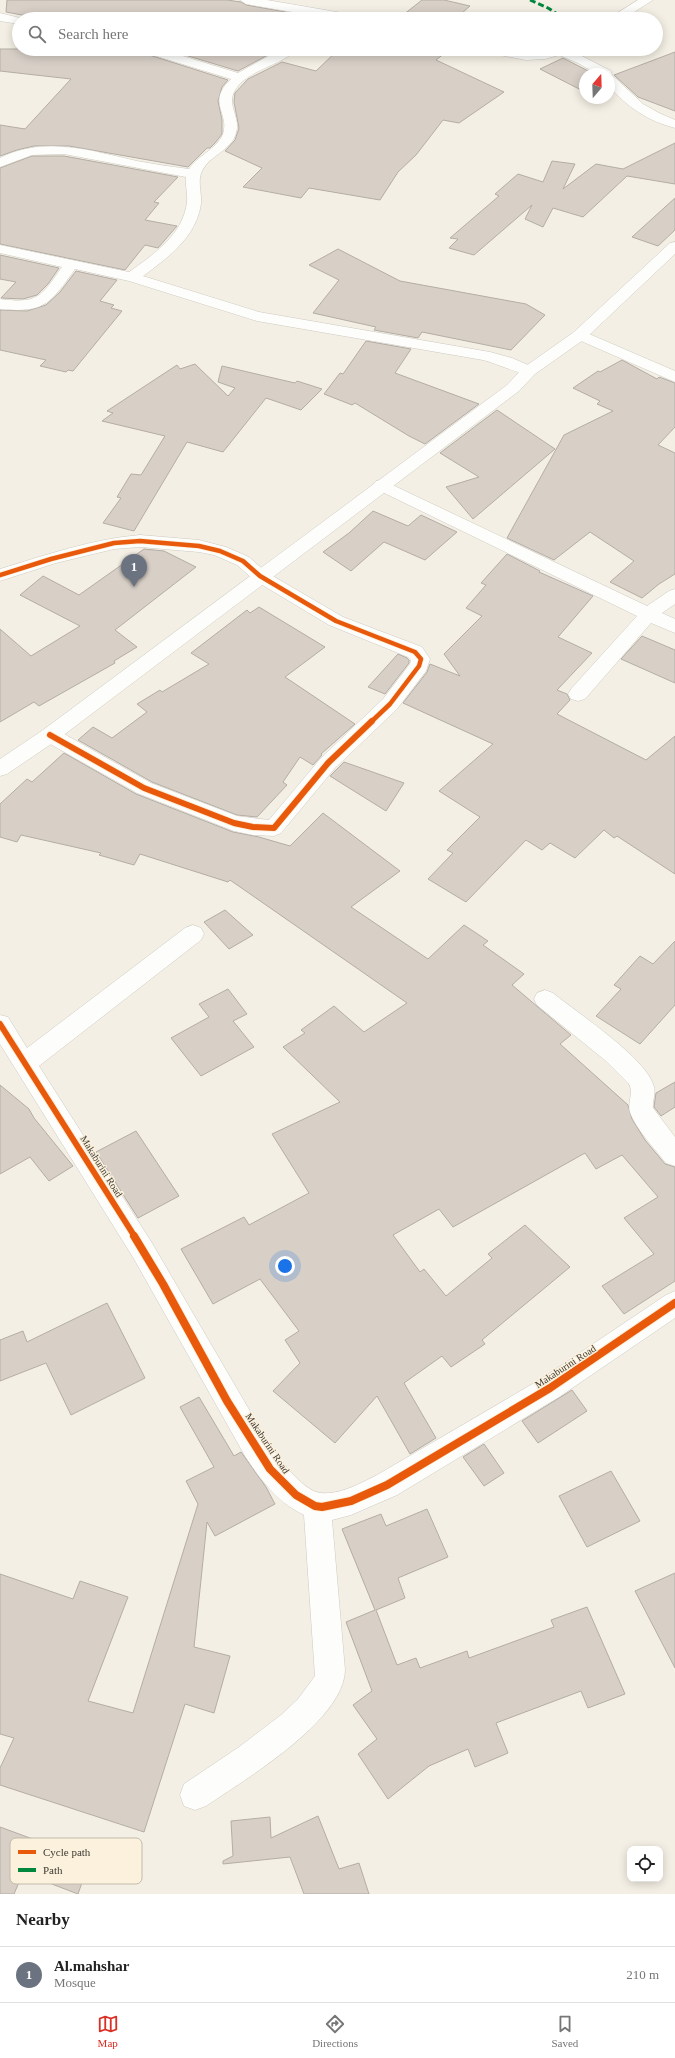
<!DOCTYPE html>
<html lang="en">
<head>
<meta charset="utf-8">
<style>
	:root { --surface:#fff; --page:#f2f2f2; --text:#222; --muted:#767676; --line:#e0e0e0; --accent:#d93025 }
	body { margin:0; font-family:"Times New Roman",serif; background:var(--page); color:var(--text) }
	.controls { position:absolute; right:12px; bottom:12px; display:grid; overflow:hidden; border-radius:8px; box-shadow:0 2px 10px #0003 }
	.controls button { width:36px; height:36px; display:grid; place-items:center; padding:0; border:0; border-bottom:1px solid var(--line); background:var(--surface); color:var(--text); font:20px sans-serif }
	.compass { position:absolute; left:579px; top:68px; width:36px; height:36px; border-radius:50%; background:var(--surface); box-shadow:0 2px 10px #0003; rotate:19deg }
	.you { position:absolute; left:285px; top:1266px; width:14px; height:14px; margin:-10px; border:3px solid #fff; border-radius:50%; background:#1a73e8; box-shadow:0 0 0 6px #1a73e833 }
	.badge { display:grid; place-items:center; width:26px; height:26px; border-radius:50%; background:var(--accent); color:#fff; font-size:13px; font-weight:700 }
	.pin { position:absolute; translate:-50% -33px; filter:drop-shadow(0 1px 2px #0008) }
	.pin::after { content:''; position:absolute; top:21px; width:14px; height:12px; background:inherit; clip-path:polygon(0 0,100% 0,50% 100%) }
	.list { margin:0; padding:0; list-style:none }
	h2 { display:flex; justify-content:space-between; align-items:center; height:52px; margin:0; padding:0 16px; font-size:17px }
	h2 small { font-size:13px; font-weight:400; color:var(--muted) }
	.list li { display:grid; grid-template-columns:26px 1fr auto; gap:12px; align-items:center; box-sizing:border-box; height:56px; padding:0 16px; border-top:1px solid var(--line) }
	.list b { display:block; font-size:15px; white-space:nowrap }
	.list p { margin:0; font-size:13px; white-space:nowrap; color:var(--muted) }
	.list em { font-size:13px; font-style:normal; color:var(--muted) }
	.icon { flex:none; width:22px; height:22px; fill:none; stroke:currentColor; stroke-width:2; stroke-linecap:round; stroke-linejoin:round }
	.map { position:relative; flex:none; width:675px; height:1894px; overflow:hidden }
	.search { position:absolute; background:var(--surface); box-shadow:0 2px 10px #0003; left:12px; right:12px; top:12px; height:44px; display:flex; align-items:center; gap:10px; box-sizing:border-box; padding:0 14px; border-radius:22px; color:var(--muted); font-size:15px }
	.sheet { height:108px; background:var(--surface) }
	nav { display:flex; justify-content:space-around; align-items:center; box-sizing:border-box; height:56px; border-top:1px solid var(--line); background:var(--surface); font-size:11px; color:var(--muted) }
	nav a { display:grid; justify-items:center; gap:2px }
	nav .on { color:var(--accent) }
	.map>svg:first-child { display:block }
</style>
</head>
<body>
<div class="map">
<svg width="675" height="1894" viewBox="0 0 675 1894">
	<rect width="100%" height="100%" fill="#f4efe4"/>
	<path fill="#d8d0c7" stroke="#b3ada5" d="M7,0h220l14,2 5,3 62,11 -3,3h-262l-37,-7z
		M422,0h22l26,6 -15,13h-57z
		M0,49h140l3,4 85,27 -6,7 -4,14 4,19v14l-7,9 -5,5h-3l-19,19 -119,-21h-35l-17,4 -17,6v-31l25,4 46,-50 -71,-8z
		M165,49h108l-7,7 -28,15z
		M339,49h111l-14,11 68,32 -45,31 -16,-3 -27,35 -18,17 -18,28 -71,-12 -8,10 -58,-11 19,-19 -37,-17 10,-11 4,-12 -5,-26 1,-9 13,-14 34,-17 34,9z
		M675,52v59l-37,-14 -24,-22z
		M563,58l31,16h-9v18l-45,-23z
		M675,143v41l-48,-8 -44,41 -30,-9 -10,19 -18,-8 7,-14 -58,50 -25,-7 9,-9 -8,-1 49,-42 -4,-2 23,-20 25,8 9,-21 23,3 -12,25 33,-25 27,5z
		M32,156h32l114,21 -24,25 5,1 -14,17 32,6 -19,22 -13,-3 -20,25 -125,-26v-76z
		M675,198v32l-17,16 -26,-9z
		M338,249l62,32 126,23 19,11 -34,35 -89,-18 -4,6 -44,-8 2,-3 -63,-14 26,-33 -30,-15z
		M0,255l59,13 -11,16 -11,11 -14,4 -22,-1 15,-16 -16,-3z
		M76,271l41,9 -17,21 14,4 -3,3 11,3 -49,60 -5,-1 -2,2 -26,-6 6,-6 -46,-10v-40l27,1 19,-6 14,-13z
		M366,341l45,8 -16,24 84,31 -54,40 -16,-8 -54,-33 -3,2 -28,-11 16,-21 3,1z
		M622,360l35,19 2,-2 16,6v44l-17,18 17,8v121l-16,10 -17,14 -32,-16 24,-21 -44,-29 -36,28 -47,-22 57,-103 49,-24 -16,-7 3,-3 -27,-13 25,-17 2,1z
		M195,364l33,32 7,-8 -17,-6 4,-16 73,17 2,-2 25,8 -21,21 -35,-12 -43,54 -36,-10 -53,89 -31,-8 18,-25 -4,-1 14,-23 10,1 24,-39 -63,-15 11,-8 -6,-2 70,-46 3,4z
		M497,410l58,39 -82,70 -27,-32 33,-10 -39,-24z
		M373,511l35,15 13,-11 36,17 -32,28 -41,-18 -33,29 -28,-19 26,-19z
		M144,549l20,2 32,16 -81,63 22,17 -23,14 1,2 -76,43 -5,-4 -34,20v-93l31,27 49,-30 -60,-31 23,-19 36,19z
		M507,554l33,17 -1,1 54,24 -35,41 34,16 -35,37 10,4 3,6 -13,14 89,46 29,-24v138l-58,-38 -3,2 -10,-8 -29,28 -25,-15 -8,7 -16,-10 -60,62 -38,-23 25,-26 -6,-3 33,-33 -41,-26 54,-47 -90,-41 24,-31 3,-8 30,12 -16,-22 38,-38 -16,-8 20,-23 -5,-2z
		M259,607l66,40 -40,30 70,47 -34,30 1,1 -9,10 -13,-8 -17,25 4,3 -30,32 -20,-2 -85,-33 -74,-42 15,-13 19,11 35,-26 -10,-8 23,-14 2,2 47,-28 -18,-11 56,-43 3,3z
		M642,636l33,14v33l-54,-24z
		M398,654l9,4 2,2v3l-24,31 -17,-7z
		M64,753l72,41 97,38 26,5 31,9 33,-33 77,58 -49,36 77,52 36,-34 24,16 -5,4 41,29 -12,11 59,50 -11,9 68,61 4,14 13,21 20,24 10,3v114l-51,33 -22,-28 52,-32 -30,-36 34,-21 -36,-42 -26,14 -11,-16 -132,74 -14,-18 -46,26 27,37 4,-3 22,27 46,-38 -4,-4 37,-29 45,42 -88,73 3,4 -34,23 -9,-11 -38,27 32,55 -26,16 -33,-58 -42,47 -62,-52 27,-28 -15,-23 14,-9 -39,-52 -47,25 -32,-55 63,-32 5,8 60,-32 -37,-59 68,-32 -57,-55 22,-14 -4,-3 33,-24 30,26 43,-29 -177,-123 -2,2 -88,-28 -6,11 -35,-10 2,-2 -80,-18 -4,7 -17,-5v-33l27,-25 5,3z
		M344,762l60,21 -18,28 -56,-35z
		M225,910l28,25 -24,14 -25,-27z
		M675,941v64l-35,39 -44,-28 25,-27 -7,-4 26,-29 13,8z
		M228,989l19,25 -14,7 21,26 -53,29 -30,-38 38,-21 -10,-13z
		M675,1082v25l-14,9 -7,-9 2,-14z
		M0,1085l29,24 5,9 39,48 -24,15 -19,-24 -30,17z
		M136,1131l43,65 -41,22 -42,-66z
		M107,1303l38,75 -74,37 -25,-52 -46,18v-41l23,-9 4,11z
		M572,1390l15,21 -49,32 -16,-22z
		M199,1397l35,59 7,-4 25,35 9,17 -60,32 -8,-14 -13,125 36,9 -16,57 -29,-9 -41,128 -144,-47v-17l14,-30 -14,-4v-160l73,25 7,-18 48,16 -40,104 45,12 65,-209 -12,-23 28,-14 -34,-60z
		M484,1444l20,29 -20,13 -21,-29z
		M611,1471l29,50 -53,26 -28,-51z
		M427,1509l21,48 -50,21 7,20 -29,12 21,55 19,-7 4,10 47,-17 2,7 85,-31 -3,-7 36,-13 38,87 -37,14 -7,-17 -85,32 12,30 -33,14 -7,-18 -39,17 -41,33 -30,-45 19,-15 -24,-34 19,-14 -26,-69 29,-12 -33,-81 39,-15 5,12z
		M675,1573v95l-40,-77z
		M318,1816l21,53 20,-6 10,31h-65l-14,-37 -67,7v-3l10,-5 -2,-35 39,-4 1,21z
		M0,1827l90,33 -12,34 -55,-21 -9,21h-14z"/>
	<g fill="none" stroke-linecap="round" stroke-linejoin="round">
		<defs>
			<path id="minor" d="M240,0h27l87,15 6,4h-27l-87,-15z
				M638,0h15l-30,19h-15z
				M0,13l24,6h-5v5l-19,-3z
				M141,49h19l78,24 43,-24h15c-11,16 -50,20 -62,43 -7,14 7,26 2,41 -5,18 -26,22 -34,38 -5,10 0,22 -1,33 -5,33 -32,53 -58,72l116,36 231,40 22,6 23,10 2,3 -2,3c-11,3 -39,-11 -52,-14l-226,-39 -128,-40 -54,-12c-25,35 -30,44 -75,40v-10c38,5 41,-2 62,-32l-62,-14v-8l129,27c25,-18 54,-37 58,-70 1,-8 -2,-17 -1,-25l-122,-23 -32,1 -32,12v-9c45,-23 92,-7 137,3 17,3 35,6 52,8 8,-13 28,-20 34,-35 7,-22 -17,-31 8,-55l-88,-27z
				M483,49h23l29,3 17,-3h16l43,22 1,4 31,29 16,9 16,7v8c-27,-7 -48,-21 -66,-42v-12h-12l-19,-11 -19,-8 -14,4 -19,1 -37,-7z
				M580,330l95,41v11l-101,-44 -2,-3 2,-3z
				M382,480l265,126 22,-15 6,-2v15l-13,9 13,6v14l-24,-10 -66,76 -7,2 -7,-2 -3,-5 3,-5 66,-73 -261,-127 -3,-4 3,-4z
				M140,535l59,5 27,7 23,10 17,15 77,45 79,30 8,12 -4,12 -29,38 -62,59 -54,65 -7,3 -21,-1 -19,-4 -97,-38 -94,-53 -3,-5 3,-5 7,-2 7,2 94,53 86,33 32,4 52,-62 62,-59 27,-35 1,-4 -3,-3 -79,-32 -75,-45 -17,-15 -23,-10 -15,-3 -59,-5 -26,2 -58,14 -56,18v-12c46,-14 92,-30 140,-34z
				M193,925l8,3 3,6 -3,6 -162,126 113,177 113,194c10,16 36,54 56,56 19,2 40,-10 56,-18l164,-96 125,-84 9,-4v27l-116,79 -162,98 -46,20 -19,5 13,150c-1,51 -101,110 -139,136l-11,4 -11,-4 -4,-11 4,-11 55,-37 42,-32 17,-16 17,-23 -11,-161c-27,-13 -43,-35 -59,-59l-111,-197 -134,-215v-29l8,2 19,31 158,-120z
				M545,990l8,3c23,19 95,66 101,94 2,7 -2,14 -1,21l22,29v29l-9,-3c-11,-14 -30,-34 -36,-51 -3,-9 4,-19 -1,-28l-23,-23 -69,-56 -3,-6 3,-6z"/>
			<path id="tertiary" d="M675,242v12l-89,84 -51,36 -16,17 -462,349 -50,34 -7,2v-17l43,-29 464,-345 16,-17 51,-36 96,-89z"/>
		</defs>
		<use href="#minor" stroke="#cecac1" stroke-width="1"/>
		<use href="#tertiary" stroke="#cecac1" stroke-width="1"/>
		<use href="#minor" fill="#fdfdfb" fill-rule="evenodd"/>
		<use href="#tertiary" fill="#fdfdfb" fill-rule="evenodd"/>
		<path stroke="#00873e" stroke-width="3" stroke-dasharray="6 3" stroke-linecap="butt" d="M530,0l18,8 17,11"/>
		<defs>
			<path id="cycleway-far2" d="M0,575l51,-16 63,-16 26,-2 59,5 21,5 23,10 17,15 76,45 79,31 6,7 -2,7 -29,38 -19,18"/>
			<path id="cycleway-far1" d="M50,735l94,53 90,35 19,4 21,1 54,-65 44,-42
				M0,1024l135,213"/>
			<path id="cycleway" d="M134,1236l29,48 64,117 43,68 26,26 19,11 7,1 29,-6 36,-16 163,-97 125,-85"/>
		</defs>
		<use href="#cycleway-far2" stroke="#fbf1dd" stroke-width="6"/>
		<use href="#cycleway-far1" stroke="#fbf1dd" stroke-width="8"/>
		<use href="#cycleway" stroke="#fbf1dd" stroke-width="10"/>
		<use href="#cycleway-far2" stroke="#e8590c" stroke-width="4.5"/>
		<use href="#cycleway-far1" stroke="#e8590c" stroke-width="6"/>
		<use href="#cycleway" stroke="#e8590c" stroke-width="8"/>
	</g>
	<g text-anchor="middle" stroke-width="3" stroke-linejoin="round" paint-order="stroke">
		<g font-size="10" fill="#3e3a33" stroke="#fbf1dd">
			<text transform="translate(102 1166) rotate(58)" y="4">Makaburini Road</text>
			<text transform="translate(565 1366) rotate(-33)" y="4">Makaburini Road</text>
			<text transform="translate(268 1443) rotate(56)" y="4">Makaburini Road</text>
		</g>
	</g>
	<rect x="10" y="1838" width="132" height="46" rx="6" fill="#fbf1dd" stroke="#c2baaa" stroke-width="1"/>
	<rect x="18" y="1850" width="18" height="4" fill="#e8590c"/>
	<rect x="18" y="1868" width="18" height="4" fill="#00873e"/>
	<g font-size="11" fill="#3e3a33">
		<text x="43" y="1856">Cycle path</text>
		<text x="43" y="1874">Path</text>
	</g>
</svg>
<div class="controls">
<button><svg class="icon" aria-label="locate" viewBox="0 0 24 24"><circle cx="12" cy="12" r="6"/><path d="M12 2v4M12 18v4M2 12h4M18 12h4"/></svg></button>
</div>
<svg class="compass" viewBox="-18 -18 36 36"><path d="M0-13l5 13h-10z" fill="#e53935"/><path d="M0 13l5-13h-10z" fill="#767676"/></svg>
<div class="you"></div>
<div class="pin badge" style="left:134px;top:587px;background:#6b7280">1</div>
<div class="search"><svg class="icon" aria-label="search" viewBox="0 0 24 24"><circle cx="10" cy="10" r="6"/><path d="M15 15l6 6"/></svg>Search here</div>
</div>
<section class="sheet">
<h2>Nearby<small></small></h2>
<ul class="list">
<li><span class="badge" style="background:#6b7280">1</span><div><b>Al.mahshar</b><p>Mosque</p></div><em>210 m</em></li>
</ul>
</section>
<nav>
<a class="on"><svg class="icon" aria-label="map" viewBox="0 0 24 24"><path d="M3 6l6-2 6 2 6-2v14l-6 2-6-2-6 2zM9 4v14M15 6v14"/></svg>Map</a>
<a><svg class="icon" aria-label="directions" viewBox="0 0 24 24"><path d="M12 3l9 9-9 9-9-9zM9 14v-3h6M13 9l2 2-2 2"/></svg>Directions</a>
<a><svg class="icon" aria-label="saved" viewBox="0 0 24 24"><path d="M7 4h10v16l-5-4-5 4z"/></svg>Saved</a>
</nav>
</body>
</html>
